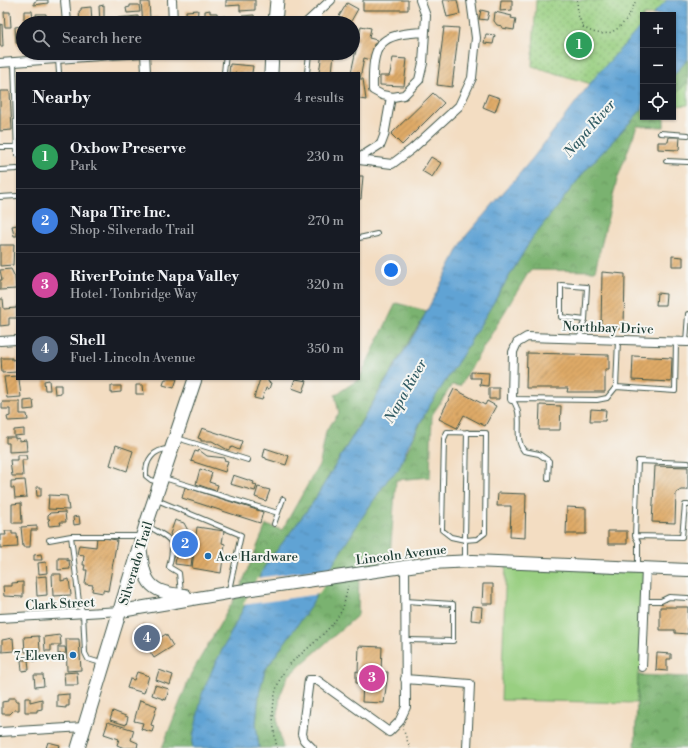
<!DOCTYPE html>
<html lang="en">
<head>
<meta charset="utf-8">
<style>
	:root { --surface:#171b24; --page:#20242c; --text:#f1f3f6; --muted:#9ea1a6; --line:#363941; --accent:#db2777 }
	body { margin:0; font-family:"Libre Bodoni",serif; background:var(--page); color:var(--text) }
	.controls { position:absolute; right:12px; top:12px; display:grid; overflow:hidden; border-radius:0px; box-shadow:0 1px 3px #0004 }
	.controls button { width:36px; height:36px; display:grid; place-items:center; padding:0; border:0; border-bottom:1px solid var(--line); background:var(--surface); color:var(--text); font:20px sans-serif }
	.you { position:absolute; left:391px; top:270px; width:14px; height:14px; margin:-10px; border:3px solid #fff; border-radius:50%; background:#1a73e8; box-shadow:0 0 0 6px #1a73e833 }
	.badge { display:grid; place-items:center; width:26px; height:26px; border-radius:50%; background:var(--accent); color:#fff; font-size:13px; font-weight:700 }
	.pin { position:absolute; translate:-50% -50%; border:2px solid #fff; box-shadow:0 1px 4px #0006 }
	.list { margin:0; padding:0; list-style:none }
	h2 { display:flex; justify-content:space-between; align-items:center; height:52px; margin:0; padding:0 16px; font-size:17px }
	h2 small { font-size:13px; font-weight:400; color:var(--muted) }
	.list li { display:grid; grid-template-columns:26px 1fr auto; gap:12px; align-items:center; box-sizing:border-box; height:64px; padding:0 16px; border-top:1px solid var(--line) }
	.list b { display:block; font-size:15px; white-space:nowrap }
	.list p { margin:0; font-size:13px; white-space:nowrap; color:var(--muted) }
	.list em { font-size:13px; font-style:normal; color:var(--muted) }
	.icon { flex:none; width:22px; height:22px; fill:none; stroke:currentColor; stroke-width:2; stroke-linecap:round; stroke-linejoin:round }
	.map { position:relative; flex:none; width:688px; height:748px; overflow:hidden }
	.search { position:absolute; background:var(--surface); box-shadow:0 1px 3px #0004; left:16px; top:16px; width:344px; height:44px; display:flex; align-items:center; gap:10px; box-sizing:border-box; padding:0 14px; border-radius:22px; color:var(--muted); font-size:15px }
	.panel { position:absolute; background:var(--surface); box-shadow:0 1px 3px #0004; left:16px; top:72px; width:344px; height:308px; border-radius:0px }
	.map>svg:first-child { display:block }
</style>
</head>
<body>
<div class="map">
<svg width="688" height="748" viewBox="0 0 688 748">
	<defs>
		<pattern id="forest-crowns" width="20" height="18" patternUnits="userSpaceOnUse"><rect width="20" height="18" fill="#7ab26f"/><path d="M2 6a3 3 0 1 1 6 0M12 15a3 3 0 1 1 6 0" fill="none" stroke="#63925c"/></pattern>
		<pattern id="park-dots" width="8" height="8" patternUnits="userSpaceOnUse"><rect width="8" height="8" fill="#99cf81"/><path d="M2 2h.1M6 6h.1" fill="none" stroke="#7ca96a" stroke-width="1.8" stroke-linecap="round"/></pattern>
		<pattern id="water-ripples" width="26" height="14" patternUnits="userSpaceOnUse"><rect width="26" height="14" fill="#60a3d4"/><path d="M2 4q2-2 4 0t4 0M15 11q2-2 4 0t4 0" fill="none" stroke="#4f86ad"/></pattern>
		<pattern id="building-hatch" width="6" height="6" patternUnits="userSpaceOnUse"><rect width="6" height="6" fill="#dfaa67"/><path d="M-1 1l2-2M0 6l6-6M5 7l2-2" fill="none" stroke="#b48c56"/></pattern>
	</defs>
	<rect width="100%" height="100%" fill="#f6f6f2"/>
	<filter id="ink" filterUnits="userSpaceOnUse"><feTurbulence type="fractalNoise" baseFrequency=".025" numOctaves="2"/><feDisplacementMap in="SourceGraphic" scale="8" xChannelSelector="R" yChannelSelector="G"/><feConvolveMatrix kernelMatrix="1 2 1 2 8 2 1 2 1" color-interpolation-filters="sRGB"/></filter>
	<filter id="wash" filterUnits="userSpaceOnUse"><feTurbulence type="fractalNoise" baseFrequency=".012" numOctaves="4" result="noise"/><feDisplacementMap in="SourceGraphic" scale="16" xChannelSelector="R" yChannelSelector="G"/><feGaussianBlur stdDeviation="0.9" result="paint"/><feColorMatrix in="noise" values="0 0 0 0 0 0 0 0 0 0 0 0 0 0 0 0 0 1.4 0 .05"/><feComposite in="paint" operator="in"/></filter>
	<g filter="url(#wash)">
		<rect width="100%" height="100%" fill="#f3ddc2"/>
		<path fill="#99cf81" stroke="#5c865a" d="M688,81v24l-15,1v-9z
			M506,562l140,6 -4,99 -4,8 -1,28 -136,-3z"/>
		<path fill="url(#forest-crowns)" stroke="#4c7852" d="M688,59v22l-15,16v-21z
			M643,108v9h21v10l-27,-1 -20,54 -22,91 -65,-1 -70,116 -8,-1 -20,30 -2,62 -34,3 -7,89 -30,4 -1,42 -70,61 -8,20 -3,26 6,26h-24l-3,-25 3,-29 6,-24 45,-63 23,-43 26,-42 29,-43 10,-9 30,-62 33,-51 71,-119 53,-67z
			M396,303l31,8 -115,193 -47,62 -52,102 -21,75 1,5h-31l29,-74 48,-83 27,-66 16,5 38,-67 6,-32 13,-18 -4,-18 24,-16z
			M638,675l50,2v71h-53z"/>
		<path fill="url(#park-dots)" stroke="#5c865a" d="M536,0h131l-15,15h-9v9l-52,60 -59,-18z"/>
		<path fill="url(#water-ripples)" stroke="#407084" d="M667,0h21v59l-15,17v-61h-21z
			M643,24v84l-58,63 -53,67 -71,119 -33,51 -20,38 -10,24 -10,9 -29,43 -26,42 -23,43 -45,63 -6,24 -3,29 3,25h-66l-1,-5 10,-49 11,-26 52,-102 47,-62 106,-176 47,-91 67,-78 64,-83z"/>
		<path fill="#f3ddc2" d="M334,567l-15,27 -76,11 14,-27z"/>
		<g id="blocks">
			<path fill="url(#building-hatch)" d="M38,0h10v3l-14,2v-3z
				M226,0h29v10l-15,1v-6l-14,1z
				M363,0h45v10h-45z
				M443,0h14l3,14 -13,3z
				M501,0h11v10l-12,1z
				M141,2h8l1,16 8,-1v6h-15z
				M347,3l11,6 -8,14h-15z
				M104,5v18h-4l-1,-17z
				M130,5h9l1,7 -13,1 -1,-5 4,-1z
				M91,7l1,16h-12l-1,-12h2v-3z
				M198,10l-1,13h-10l-1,-12z
				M210,10v3h7l1,10h-13v-12z
				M481,10l8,2 -2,8 -8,-1z
				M24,11h8l1,9h-9z
				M4,12h6l1,15h-6z
				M495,12l17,4 -1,2 5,1 -2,11 -12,-2v-2l-5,-1 -3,-4z
				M36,14h10v7h-9z
				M254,15l1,8h-12l-1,-7z
				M138,16l1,7h-21l-1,-5z
				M225,16v4l12,-1v4h-17l-1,-6z
				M2,24l1,22h-3v-21z
				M23,26v18h-4l-3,-1 -1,-16z
				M361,26l10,2 -2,10 8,2 -1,4h-2l-3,16 -7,-2 -4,21h3l3,21 -6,-1 -1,-1v-25h-8l7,-33h-3l1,-5 3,1z
				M444,27l15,1 -7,59 -15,-2z
				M486,34l9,1 -2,9 -9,-1z
				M322,53h12l-2,20h-13z
				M393,58l14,1 -3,27 -24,-1v-9h9l1,-3z
				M230,64l23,2 -1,7h-23z
				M0,91h10l2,39 -12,1z
				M433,93l11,10 -42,42 -11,-11z
				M488,94l12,4 -5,14 -12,-5z
				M669,137h11l-1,13 -21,-1v-7h10z
				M431,157l10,6 -9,14 -10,-6z
				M359,176h4l-2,23h-2z
				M17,225v11h-3l-2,-10z
				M0,245h14l-1,20 -13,1z
				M672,256l11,1v9h-11z
				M11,269l4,8 1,12 -16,1v-10h2l-2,-10z
				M602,272l23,2 -1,54 -23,-1z
				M657,293l9,1 -1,11h-9z
				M0,299h3l1,10 12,-1 1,-3v13h-8v7l-9,1z
				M527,353l82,2v15h-4v22h-38l1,-4h-42z
				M633,356l39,2 -1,24 -39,-2z
				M1,358h11v2l5,-1v13l-15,1z
				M471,372l18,1 -1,13 -8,-1 1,-7h-10z
				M17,376v3h2l2,18 -14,1 -3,-21z
				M165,379h12l-3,9 -11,-3z
				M260,379h9l-1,3 3,1 -2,6 -3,-1 -4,12 -8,-2z
				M295,379l12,2 -4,11 -11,-4z
				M49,380l1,10h-5l-1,-9z
				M54,385h7v8l-6,1z
				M136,385h7l1,9h-8z
				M111,386h10v6l-10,1z
				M489,388h10v11h-10z
				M454,389l31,16 2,-4 9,5 -11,20 -21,-11 -7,13 -18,-9z
				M33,400l1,9 -10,1v-9z
				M2,402h18v12h7l1,6 -20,1 -1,-4 3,-1v-7h-8z
				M540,405l21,1 -1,24h-21z
				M591,409l15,1 -1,11h-15z
				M202,428l40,13 -3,9 -7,-3 -4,3 -16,-9h-11v-2l-3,-1z
				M24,429v6l-10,1v-6z
				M6,437h9v2l4,-1v3l7,-1 1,11 -18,1v-9h-3z
				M116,445l17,6 -6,20 -17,-6z
				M265,448l24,8 -3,9 -20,-6v-1l-3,-1z
				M199,450l8,6 18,2 -1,2 4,1 -3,11 -34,-11 4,-10 3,1z
				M17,455h9l1,5h-5l1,16h-11l-2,-16h7z
				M655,466l33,1v23h-7l-5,3 -1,30 -23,-1z
				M200,469l12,4 -3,9 9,3 -2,6 -20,-7z
				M233,475l21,7 -1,2 4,1 -2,6 -25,-7z
				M25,480l2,17 -12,1 -1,-10h-3v-7z
				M36,487h5v9h-4z
				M185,487l78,25 -3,11 -78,-25z
				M258,487l12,3 -4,11 -11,-4z
				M498,493l28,1 -1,44 -15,-1 1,-31h-14z
				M49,495l18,1 2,14 -21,-1z
				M21,503l1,20h-10v-19z
				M567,507l19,1v26h-20z
				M65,512l1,10h-6l1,3 -12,1 -1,-5 2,-2h-2v-4l2,-2z
				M79,516l1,8 -6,1 -1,-8z
				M175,520l9,3 10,19 -3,24 -16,-2 3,-19 -8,-11z
				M37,526v4h-6l-1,17h-7l-2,-20z
				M197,527l27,4 -2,12 3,1 -4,29 -29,-5z
				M5,531h7v3h5l1,13 -18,1v-13h6z
				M608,531h19v13h-19z
				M97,537l20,3 -9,51 -5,-1v3l-11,-2 1,-6 -8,-1 2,-14h-3l1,-5h-2l1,-10 -7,-1 2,-9 17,2z
				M41,554l1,6h-8v-5z
				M58,558h9v3l2,-1 1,9 -12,1z
				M46,562l1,11 -8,1 -1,-11z
				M52,574h9v7l8,-2 2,16 -18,1z
				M46,576l1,19 -10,1 -1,-19z
				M23,582v15l-19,-1 -1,-10h9v-3z
				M483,584h10v20h-11z
				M472,606l10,1 -1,14 -10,-1z
				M660,607h28v27l-13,-1v-3h-15z
				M144,624l11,17 11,-7 7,12 -19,12 -19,-29z
				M60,635l1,10h-10v6h-6l-1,-14z
				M39,636l1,15 -2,2v8h-5l-1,-8 -7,-1 -1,-15z
				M13,638l1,13 -12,1v-12z
				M66,639h13l2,31 -14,1z
				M359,646l23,1 -1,25h7l-4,31 -22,-1 1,-19h-7v-12l2,1z
				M58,647h7l1,6 -8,1z
				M657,653l14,1v5h-4v12l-11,-1z
				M21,660h7l1,10 -7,1z
				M159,670l14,5 -3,10 -14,-5z
				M77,672l1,13h-13l-1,-12z
				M137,672l12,4 -5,17 -17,-5 3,-9 4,1z
				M34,675h9l1,11 -9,1z
				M155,685l14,4 -3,11 -14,-5z
				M69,694v12h-3v2l-9,-1v-12z
				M8,698h8v3h3v9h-5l-4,4h-8v-12l6,-1z
				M25,698h5v4l12,-3v10l-5,1v2h-12z
				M140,700l17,6 -6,19 3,1 -2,6 -11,-3 2,-6 -9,-2z
				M113,711l15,6 -2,8 -16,-5z
				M108,722l26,8 -3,10 7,3 -1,5h-13l-7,-3 2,-6 -15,-5z
				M48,742l12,3 -1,3h-13z"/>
		</g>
	</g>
	<g filter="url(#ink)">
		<use href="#blocks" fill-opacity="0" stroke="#3f5549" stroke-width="1"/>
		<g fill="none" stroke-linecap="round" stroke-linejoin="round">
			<defs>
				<path id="lane" d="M319,11v12
					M58,59l1,14
					M14,62l3,93
					M224,73l2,-20
					M307,73l2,-20
					M660,133l28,2
					M0,147h17
					M666,161l22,1
					M0,170l17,-1
					M0,197l17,-1
					M359,238l18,-4
					M581,338v-9l4,-9 2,-33 -26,-2v32l24,3
					M618,340l-2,47 59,4 1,-49
					M686,342l2,-28
					M512,399l85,1 10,-2 9,-11
					M512,399c14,18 0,36 12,52l15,3 10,7 -1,18
					M177,438l71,22
					M164,478l114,35
					M159,482l-8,-2 -5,-4c-1,-16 8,-27 23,-27
					M157,500l84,35 -12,55
					M274,524l9,-25
					M148,526c25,15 28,12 21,41l10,6 2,20
					M71,536l8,66 4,11 2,40 3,6 13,4
					M635,536l47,1 3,-32h3
					M49,540l22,-4h70
					M465,560v-20l12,-1 8,-6 1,-100 -39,-1 -3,7 -2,91 9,7 14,3 2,-108
					M638,566v-24l-3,-6 3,-75 50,2
					M405,601l48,3v37l-47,-1
					M645,601h16l8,-4 19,1"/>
				<path id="street" d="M65,0l2,23
					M172,0l1,23
					M420,0l6,16 -3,47 -4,17 -15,15 -11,2 -11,-2 -9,-5c-1,-47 5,-56 52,-58
					M306,23l25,-23
					M145,53l1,20
					M0,63l142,-10
					M359,158l22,-14 3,-8 7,-39
					M359,160l33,4 20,-15 47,-43 13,-28 4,-40 -5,-38
					M0,341l17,-1
					M512,399l1,-47 4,-9 10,-6 161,5
					M0,618l121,-7
					M642,667l4,-99
					M405,679l65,5 -3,64
					M0,732l84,-5
					M312,748l-8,-8 -2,-6 7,-54h8l72,52 10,-10 7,-15 -1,-140"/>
				<path id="secondary" d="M140,545c4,34 6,49 45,50
					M121,611l118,-20 192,-28 42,-2 215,9"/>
				<path id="primary" d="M275,23l2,-23
					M271,73l1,-20
					M78,748l68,-223 49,-146"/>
			</defs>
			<use href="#lane" stroke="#3f5549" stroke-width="6"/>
			<use href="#street" stroke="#3f5549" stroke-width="10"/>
			<use href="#secondary" stroke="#3f5549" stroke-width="14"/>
			<use href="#primary" stroke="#3f5549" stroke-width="15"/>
			<path stroke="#3f5549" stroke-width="1.5" stroke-dasharray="1 3" stroke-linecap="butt" d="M577,0l1,15 5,12c27,17 43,-1 53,-27
				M403,729l7,19
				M277,748c-6,-29 -8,-64 16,-87 18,-16 37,-30 49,-51 3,-7 4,-17 6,-24"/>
			<use href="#lane" stroke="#fff" stroke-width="4"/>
			<use href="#street" stroke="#fff" stroke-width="8"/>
			<use href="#secondary" stroke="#fff" stroke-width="12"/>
			<use href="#primary" stroke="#fff" stroke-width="13"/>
		</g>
	</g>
	<g fill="#1f6fb2" stroke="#f6f6f2" stroke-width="1.5">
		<circle cx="208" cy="556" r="4"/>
		<circle cx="73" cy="655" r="4"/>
	</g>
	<g text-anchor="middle" stroke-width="4" stroke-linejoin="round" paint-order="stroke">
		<g font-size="13" fill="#1f3d34" stroke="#f6f6f2">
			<text transform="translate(608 327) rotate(2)" y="5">Northbay Drive</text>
			<text transform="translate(401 554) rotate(-7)" y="5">Lincoln Avenue</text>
			<text transform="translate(135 563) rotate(-73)" y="5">Silverado Trail</text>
			<text transform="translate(60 603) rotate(-3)" y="5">Clark Street</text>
		</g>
		<g font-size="13" fill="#1f3d34" stroke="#f6f6f2" text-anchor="start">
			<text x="216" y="561">Ace Hardware</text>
			<text x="65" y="660" text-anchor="end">7-Eleven</text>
		</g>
		<g font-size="14" font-style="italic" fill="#325c64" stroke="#f6f6f2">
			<text transform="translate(589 128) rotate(-49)" y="5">Napa River</text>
			<text transform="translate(405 391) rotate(-60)" y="5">Napa River</text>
		</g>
	</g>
</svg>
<div class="controls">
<button>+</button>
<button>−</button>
<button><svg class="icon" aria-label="locate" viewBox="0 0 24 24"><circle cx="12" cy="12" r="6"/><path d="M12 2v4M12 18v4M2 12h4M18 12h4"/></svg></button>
</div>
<div class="you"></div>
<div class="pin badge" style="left:579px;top:45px;background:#2e9e5b">1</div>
<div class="pin badge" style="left:185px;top:544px;background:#3f7fe0">2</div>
<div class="pin badge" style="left:372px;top:678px;background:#d1479c">3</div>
<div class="pin badge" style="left:147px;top:638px;background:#5c6f8a">4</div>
<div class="search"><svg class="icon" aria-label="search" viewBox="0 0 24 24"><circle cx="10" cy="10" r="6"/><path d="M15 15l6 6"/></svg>Search here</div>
<section class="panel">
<h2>Nearby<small>4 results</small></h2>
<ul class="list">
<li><span class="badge" style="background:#2e9e5b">1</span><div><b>Oxbow Preserve</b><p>Park</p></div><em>230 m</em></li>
<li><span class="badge" style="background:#3f7fe0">2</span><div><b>Napa Tire Inc.</b><p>Shop · Silverado Trail</p></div><em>270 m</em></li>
<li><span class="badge" style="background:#d1479c">3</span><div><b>RiverPointe Napa Valley</b><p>Hotel · Tonbridge Way</p></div><em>320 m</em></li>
<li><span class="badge" style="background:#5c6f8a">4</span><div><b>Shell</b><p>Fuel · Lincoln Avenue</p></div><em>350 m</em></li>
</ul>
</section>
</div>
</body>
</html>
